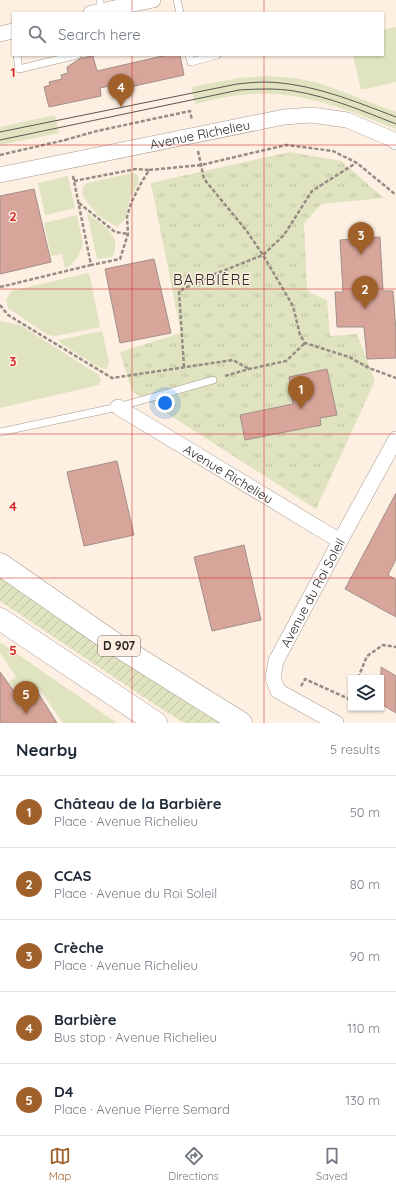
<!DOCTYPE html>
<html lang="en">
<head>
<meta charset="utf-8">
<style>
	:root { --surface:#fff; --page:#f6f6f7; --text:#1f2937; --muted:#747a83; --line:#e0e1e3; --accent:#a06029 }
	body { margin:0; font-family:Quicksand,sans-serif; background:var(--page); color:var(--text) }
	.controls { position:absolute; right:12px; bottom:12px; display:grid; overflow:hidden; border-radius:0px; box-shadow:0 1px 3px #0004 }
	.controls button { width:36px; height:36px; display:grid; place-items:center; padding:0; border:0; border-bottom:1px solid var(--line); background:var(--surface); color:var(--text); font:20px sans-serif }
	.you { position:absolute; left:165px; top:403px; width:14px; height:14px; margin:-10px; border:3px solid #fff; border-radius:50%; background:#1a73e8; box-shadow:0 0 0 6px #1a73e833 }
	.badge { display:grid; place-items:center; width:26px; height:26px; border-radius:50%; background:var(--accent); color:#fff; font-size:13px; font-weight:700 }
	.pin { position:absolute; translate:-50% -33px; filter:drop-shadow(0 1px 2px #0008) }
	.pin::after { content:''; position:absolute; top:21px; width:14px; height:12px; background:inherit; clip-path:polygon(0 0,100% 0,50% 100%) }
	.list { margin:0; padding:0; list-style:none }
	h2 { display:flex; justify-content:space-between; align-items:center; height:52px; margin:0; padding:0 16px; font-size:17px }
	h2 small { font-size:13px; font-weight:400; color:var(--muted) }
	.list li { display:grid; grid-template-columns:26px 1fr auto; gap:12px; align-items:center; box-sizing:border-box; height:72px; padding:0 16px; border-top:1px solid var(--line) }
	.list b { display:block; font-size:15px; white-space:nowrap }
	.list p { margin:0; font-size:13px; white-space:nowrap; color:var(--muted) }
	.list em { font-size:13px; font-style:normal; color:var(--muted) }
	.icon { flex:none; width:22px; height:22px; fill:none; stroke:currentColor; stroke-width:2; stroke-linecap:round; stroke-linejoin:round }
	.map { position:relative; flex:none; width:396px; height:723px; overflow:hidden }
	.search { position:absolute; background:var(--surface); box-shadow:0 1px 3px #0004; left:12px; right:12px; top:12px; height:44px; display:flex; align-items:center; gap:10px; box-sizing:border-box; padding:0 14px; border-radius:0px; color:var(--muted); font-size:15px }
	.sheet { height:412px; background:var(--surface) }
	nav { display:flex; justify-content:space-around; align-items:center; box-sizing:border-box; height:56px; border-top:1px solid var(--line); background:var(--surface); font-size:11px; color:var(--muted) }
	nav a { display:grid; justify-items:center; gap:2px }
	nav .on { color:var(--accent) }
	.map>svg:first-child { display:block }
</style>
</head>
<body>
<div class="map">
<svg width="396" height="723" viewBox="0 0 396 723">
	<defs>
		<pattern id="park-tufts" width="24" height="20" patternUnits="userSpaceOnUse"><rect width="24" height="20" fill="#e0e3bf"/><path d="M3 7l-1-3M5 7V3M7 7l1-3M15 17l-1-3M17 17v-4M19 17l1-3" fill="none" stroke="#c0c3a4"/></pattern>
		<pattern id="garden-furrows" width="10" height="10" patternUnits="userSpaceOnUse"><rect width="10" height="10" fill="#e0e3bf"/><path d="M-1 1l2-2M0 10L10 0M9 11l2-2" fill="none" stroke="#c0c3a4"/></pattern>
	</defs>
	<rect width="100%" height="100%" fill="#fdefe2"/>
	<path fill="#e0e3bf" d="M396,27v55l-35,8 -8,-35h30v-25z
		M267,76l28,2 27,6 74,28v17c-51,-20 -101,-41 -156,-34 -15,1 -30,6 -45,9l-4,-17 48,-9z
		M55,115l4,18 -59,12v-18z
		M132,173l5,1 2,4 -1,6 -8,14 -5,22 -8,7 -18,-11 -13,-15 -4,-8 1,-6 4,-4z
		M68,176l7,32 -30,7 -7,-32z
		M87,213c15,12 37,22 25,44l-15,2z
		M77,215l6,29 -4,11 -8,10 -6,3 -3,-14 -11,2 -7,-33z
		M88,273l2,3 10,51 -45,9 -7,-1 -40,-27 -2,-8 5,-9z
		M0,321l20,4 79,50 2,5 -2,5 -99,23z
		M102,331l7,31 -2,7 -7,-1 -40,-25 -1,-3z
		M0,642l117,81h-54l-23,-33 -6,-4 -16,9 -9,-14 7,-4 -16,-24z"/>
	<path fill="url(#park-tufts)" d="M290,152l51,9 43,37 -63,6 -17,20 3,65 4,4 16,7 3,36 27,-2 18,47 -59,128 -184,-118 -12,-39 61,-19 -30,-150z"/>
	<path fill="url(#garden-furrows)" d="M0,576l222,147h-38l-24,-15 -160,-107z"/>
	<path fill="#d8a59a" stroke="#a18f8b" d="M167,55h13l4,20 -54,12 -1,-5 -29,6 1,8 -52,11 -5,-20 6,-2 -1,-3 13,-3 -1,-4 7,-2 -1,-6 14,-9 12,-2 4,15z
		M34,189l17,73 -51,12v-78z
		M380,237l3,54h10l3,40v27l-29,1 -3,-32h-27l-2,-35h8l-3,-52z
		M154,259l17,74 -51,10 -15,-74z
		M327,369l10,46 -17,3 1,7 -76,15 -5,-25 53,-11 -4,-27z
		M117,461l17,74 -50,11 -17,-74z
		M396,493v66l-8,16 8,5v37l-51,-28z
		M244,545l17,75 -49,11 -18,-74z
		M381,667l15,9v37l-15,-9z
		M0,672l19,26 16,-10 22,35h-57z"/>
	<g fill="none" stroke-linecap="round" stroke-linejoin="round">
		<defs>
			<path id="service" d="M100,0v11
				M177,0l3,13
				M17,55l2,14 58,-14
				M189,55l2,7 26,-7
				M0,432l118,-25 95,-27"/>
			<g id="minor">
				<path d="M91,13l62,-13"/>
				<path d="M0,34l13,-3"/>
				<path id="s1" d="M0,175l284,-58 28,-2 35,5 45,19 4,3"/>
				<path id="s2" d="M118,407l222,134"/>
				<path id="s3" d="M336,723l-58,-32 -5,-13 3,-17 64,-120 56,-102"/>
			</g>
			<path id="primary" d="M0,564l118,82 123,77
				M0,619l156,104"/>
		</defs>
		<use href="#service" stroke="#a89b8f" stroke-width="8"/>
		<use href="#minor" stroke="#a89b8f" stroke-width="16"/>
		<use href="#primary" stroke="#a89b8f" stroke-width="23"/>
		<path stroke="#968c83" stroke-width="2.5" stroke-dasharray="4 2" stroke-linecap="butt" d="M65,140l32,-9 93,-20 2,9
			M198,151l6,28 42,51 17,25 30,51 7,29 5,8 44,14 20,11 27,10
			M0,155l65,-15v1
			M73,176l18,89 29,-6 8,-25 -1,-17 4,-14 9,-18 9,-15 52,-5 85,-20 47,6 24,12 39,32
			M74,181l62,-12 13,1
			M79,203l36,29 13,2
			M0,287l91,-22
			M0,305l8,10 104,63 121,-18 16,9
			M184,367l-5,-76 36,-17 48,-19 21,-20 28,-44 44,-28
			M225,376l24,-7 37,-8 19,-18
			M358,678l9,-22 16,-11 13,2
			M301,686l4,-7 44,20 2,-4"/>
		<use href="#service" stroke="#fff" stroke-width="7"/>
		<use href="#minor" stroke="#fff" stroke-width="15"/>
		<use href="#primary" stroke="#fff" stroke-width="22"/>
		<path stroke="#5e5650" stroke-width="1" d="M0,132l237,-48c10,-1 19,-2 28,-2 46,1 89,19 131,35
			M0,140l239,-50c18,-1 37,-2 55,1 36,6 69,20 102,33"/>
	</g>
	<path fill="none" stroke="#d62828" stroke-width="1" stroke-opacity="0.55" d="M132,0v13M264,0v13M132,55v668M264,55v668M0,145h396M0,289h396M0,434h396M0,578h396"/>
	<g text-anchor="middle" stroke-width="3" stroke-linejoin="round" paint-order="stroke">
		<rect fill="#fdefe2" stroke="#6b635c" stroke-width="1" x="98" y="636" width="42" height="20" rx="3"/>
		<g font-size="12" font-weight="bold" fill="#2d2723">
			<text x="119" y="650">D 907</text>
		</g>
		<g font-size="13" fill="#2d2723" stroke="#fdefe2">
			<text dy="5" stroke="none"><textPath href="#s1" startOffset="204">Avenue Richelieu</textPath></text>
			<text dy="5" stroke="none"><textPath href="#s2" startOffset="129">Avenue Richelieu</textPath></text>
			<text dy="5" stroke="none"><textPath href="#s3" startOffset="175">Avenue du Roi Soleil</textPath></text>
		</g>
		<g font-size="15" letter-spacing="1" fill="#2d2723" stroke="#fdefe2">
			<text x="212" y="285">BARBIÈRE</text>
		</g>
	</g>
	<g font-size="13" text-anchor="middle" font-weight="bold" fill="#d62828" stroke="#fdefe2" stroke-width="3" stroke-linejoin="round" paint-order="stroke">
		<text x="13" y="77">1</text>
		<text x="13" y="221">2</text>
		<text x="13" y="366">3</text>
		<text x="13" y="511">4</text>
		<text x="13" y="655">5</text>
	</g>
</svg>
<div class="controls">
<button><svg class="icon" aria-label="layers" viewBox="0 0 24 24"><path d="M12 4l9 5-9 5-9-5zM3 14l9 5 9-5"/></svg></button>
</div>
<div class="you"></div>
<div class="pin badge" style="left:301px;top:409px">1</div>
<div class="pin badge" style="left:365px;top:309px">2</div>
<div class="pin badge" style="left:361px;top:255px">3</div>
<div class="pin badge" style="left:121px;top:107px">4</div>
<div class="pin badge" style="left:26px;top:714px">5</div>
<div class="search"><svg class="icon" aria-label="search" viewBox="0 0 24 24"><circle cx="10" cy="10" r="6"/><path d="M15 15l6 6"/></svg>Search here</div>
</div>
<section class="sheet">
<h2>Nearby<small>5 results</small></h2>
<ul class="list">
<li><span class="badge">1</span><div><b>Château de la Barbière</b><p>Place · Avenue Richelieu</p></div><em>50 m</em></li>
<li><span class="badge">2</span><div><b>CCAS</b><p>Place · Avenue du Roi Soleil</p></div><em>80 m</em></li>
<li><span class="badge">3</span><div><b>Crèche</b><p>Place · Avenue Richelieu</p></div><em>90 m</em></li>
<li><span class="badge">4</span><div><b>Barbière</b><p>Bus stop · Avenue Richelieu</p></div><em>110 m</em></li>
<li><span class="badge">5</span><div><b>D4</b><p>Place · Avenue Pierre Semard</p></div><em>130 m</em></li>
</ul>
</section>
<nav>
<a class="on"><svg class="icon" aria-label="map" viewBox="0 0 24 24"><path d="M3 6l6-2 6 2 6-2v14l-6 2-6-2-6 2zM9 4v14M15 6v14"/></svg>Map</a>
<a><svg class="icon" aria-label="directions" viewBox="0 0 24 24"><path d="M12 3l9 9-9 9-9-9zM9 14v-3h6M13 9l2 2-2 2"/></svg>Directions</a>
<a><svg class="icon" aria-label="saved" viewBox="0 0 24 24"><path d="M7 4h10v16l-5-4-5 4z"/></svg>Saved</a>
</nav>
</body>
</html>
